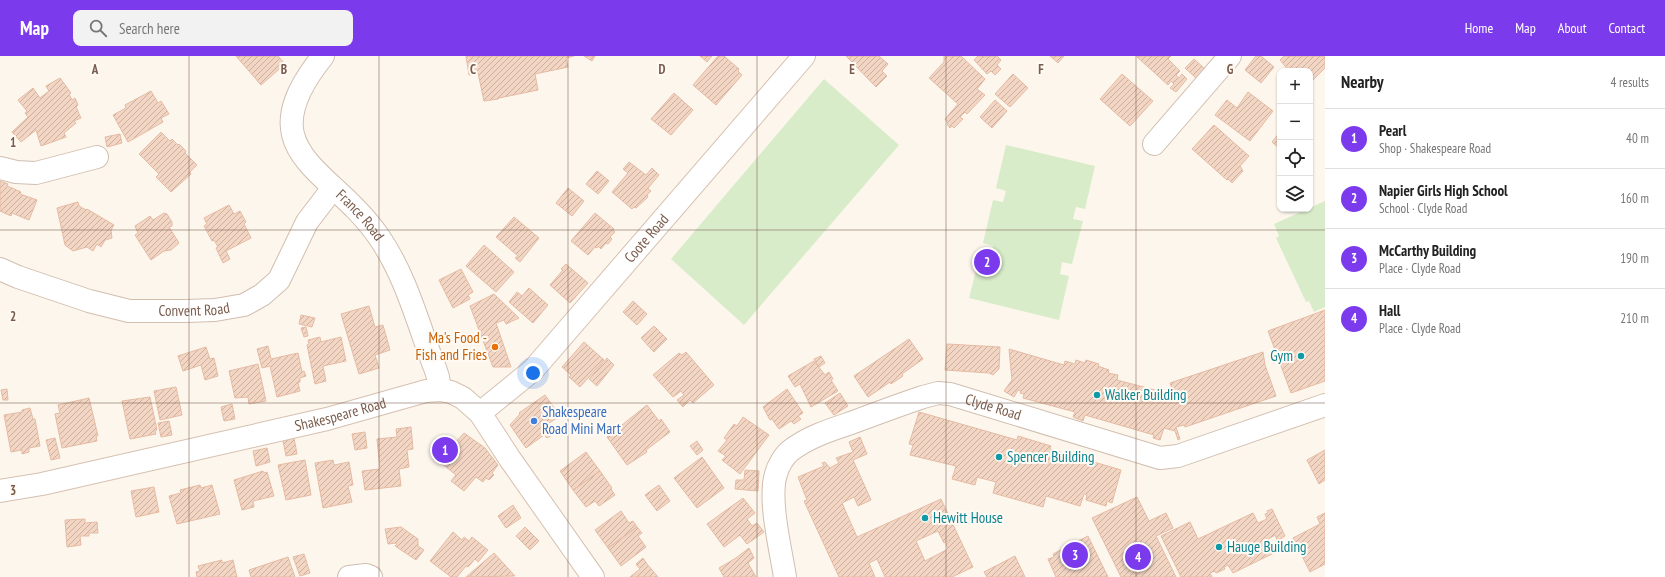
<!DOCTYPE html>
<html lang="en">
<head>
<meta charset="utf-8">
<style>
	:root { --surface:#fff; --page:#f2f2f2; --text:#222; --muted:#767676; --line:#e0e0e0; --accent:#7c3aed }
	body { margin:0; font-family:"PT Sans Narrow",sans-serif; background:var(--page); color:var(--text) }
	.controls { position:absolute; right:12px; top:12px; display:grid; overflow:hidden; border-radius:8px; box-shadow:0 1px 3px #0004 }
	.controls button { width:36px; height:36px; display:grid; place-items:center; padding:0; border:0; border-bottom:1px solid var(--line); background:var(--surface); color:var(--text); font:20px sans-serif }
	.you { position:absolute; left:533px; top:317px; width:14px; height:14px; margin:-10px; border:3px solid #fff; border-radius:50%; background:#1a73e8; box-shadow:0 0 0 6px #1a73e833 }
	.badge { display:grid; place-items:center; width:26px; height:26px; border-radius:50%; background:var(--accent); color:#fff; font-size:13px; font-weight:700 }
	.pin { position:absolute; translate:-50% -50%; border:2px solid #fff; box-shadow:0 1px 4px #0006 }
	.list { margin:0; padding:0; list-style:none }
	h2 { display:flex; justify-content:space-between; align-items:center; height:52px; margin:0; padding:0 16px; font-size:17px }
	h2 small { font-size:13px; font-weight:400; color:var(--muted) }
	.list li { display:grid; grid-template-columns:26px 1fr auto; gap:12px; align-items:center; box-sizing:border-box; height:60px; padding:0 16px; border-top:1px solid var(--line) }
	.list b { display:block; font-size:15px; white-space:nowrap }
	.list p { margin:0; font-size:13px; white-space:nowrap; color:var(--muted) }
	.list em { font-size:13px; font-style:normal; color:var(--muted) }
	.icon { flex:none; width:22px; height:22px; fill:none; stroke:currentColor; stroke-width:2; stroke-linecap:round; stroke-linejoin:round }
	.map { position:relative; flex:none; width:1325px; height:521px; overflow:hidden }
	header { display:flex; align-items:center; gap:24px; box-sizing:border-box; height:56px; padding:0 20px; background:var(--accent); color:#fff }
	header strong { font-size:19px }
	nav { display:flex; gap:22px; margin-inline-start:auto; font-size:14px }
	.search { width:280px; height:36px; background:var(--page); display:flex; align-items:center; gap:10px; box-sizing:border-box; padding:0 14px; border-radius:8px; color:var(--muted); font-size:15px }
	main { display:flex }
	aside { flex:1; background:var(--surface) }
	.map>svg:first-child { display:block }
</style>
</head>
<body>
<header>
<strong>Map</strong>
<div class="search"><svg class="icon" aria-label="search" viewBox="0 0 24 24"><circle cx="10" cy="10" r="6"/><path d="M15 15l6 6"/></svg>Search here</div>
<nav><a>Home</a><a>Map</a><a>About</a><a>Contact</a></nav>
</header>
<main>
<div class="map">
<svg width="1325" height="521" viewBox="0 0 1325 521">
	<defs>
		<pattern id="building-hatch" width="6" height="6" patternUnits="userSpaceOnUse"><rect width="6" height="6" fill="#f3d5c3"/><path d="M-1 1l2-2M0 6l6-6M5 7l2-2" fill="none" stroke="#cab0a1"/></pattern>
	</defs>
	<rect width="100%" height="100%" fill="#fdf6ec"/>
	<path fill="#d8ecc9" d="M824,23l75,66 -155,180 -73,-66z
		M1006,89l89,21 -10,43 -9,-2 -3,12 10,2 -11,43 -10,-2 -2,12 9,2 -10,44 -90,-22 11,-43 10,2 3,-11 -10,-3 10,-43 10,2 3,-11 -10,-3z
		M1325,145v106l-11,5 -5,-11 -3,1 -30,-64 3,-2 -5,-12z"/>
	<path fill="url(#building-hatch)" stroke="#e6bba3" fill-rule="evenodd" d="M236,0h42l7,8 -24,21z
		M466,0h108l-8,2 2,9 -33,7 3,16 -39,8 -1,1 -14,2 -6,-28 -9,2z
		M584,0h11l-3,5z
		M700,0h12l-5,6z
		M718,0h6l15,13 -1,2 4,4 -26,30 -23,-20z
		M846,0h33l9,8 -6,7 5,5 -11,11z
		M944,0h17l24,23 -8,10 8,6 -18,19 -2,-2 -5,5 3,2 -9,9 -2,-2 -2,2 -3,-4 1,-1 -3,-4 13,-15 -29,-26 15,-16z
		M978,0h19l4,4 -4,5 4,4 -6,6 -4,-4 -4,3 -13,-14z
		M1050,0h14l-6,7z
		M1137,0h34l-3,3 12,12 -4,4 3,3 3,-4 5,5 -11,13 -6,-4 4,-4 -3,-3 -3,4 -31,-28z
		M1256,0h5l13,11 -13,16 -16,-13z
		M1284,0h41v12l-15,15v-12h-21l-9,-11z
		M1194,3l12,11 -9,9 -12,-11z
		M1013,18l15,14 -18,19 -15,-13z
		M1122,18l31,27 -23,25 -30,-27z
		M60,22l11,15 -2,1 3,6 3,-2 3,7 -2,2 5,11 -7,3 2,2 -12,10 2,4 -25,9 -5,-16 -15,12 -9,-10 16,-15 -3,-4 2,-2 -9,-11 15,-12 7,10 9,-7 -3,-5z
		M151,35l7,12 3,-2 8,13 -8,4 2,4 -35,20 -15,-27 13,-7 -1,-3z
		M1248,36l25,19 -23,30 -35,-26 12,-15 10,8z
		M674,37l19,17 -22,25 -20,-16z
		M995,44l12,11 -15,17 -12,-11z
		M1214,69l35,31 -9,10 3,5 -11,12 -4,-4 -1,1 -35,-31z
		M161,76l9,9 2,-2 6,6 1,-1 7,7 -1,2 12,12 -7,7 1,2 -20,18 -15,-15 3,-3 -20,-20z
		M1280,76v17l-8,-7z
		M120,78l2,9 -15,4 -2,-10z
		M629,106l17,13 6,-7 7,7 -10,12 -1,2 3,2 -4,4 1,2 -12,11 -2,-1 -2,2 -20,-17 16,-19 -5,-4z
		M597,115l12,10 -11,13 -12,-10z
		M0,125l8,3 -1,2 14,6 -1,2 17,6 -8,20 -17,-7 -1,3 -11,-5z
		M568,132l16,13 -12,15 -16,-13z
		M78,146l1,4 7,4 1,-1 27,16 -3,5 1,8 -7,2 -4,7 -4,-3 -4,7 -6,-4 -14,4 -8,-6 -8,-37z
		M229,149l5,9 6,-3 6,11 -2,2 7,14 -25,13 4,8 -7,4 -7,-15 2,-1 -4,-7 -2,1 -8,-15 3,-2 -3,-6z
		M164,157l3,1 5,8v4l-3,1 10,16 -8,7 -7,1 -13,9 -16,-25 3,-2 -3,-7 15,-10 3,4z
		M595,157l19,16 -1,1 2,2 -5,5 2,2 -4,5 -2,-1 -5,6 -3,-3 -1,2 -2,-1 -7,8 -17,-14z
		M514,161l25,21 -19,24 -5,-4 3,-2 -22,-19z
		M484,189l30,27 -18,20 -30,-26z
		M566,208l22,19 -18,20 -20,-18 13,-15 -2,-1z
		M461,213l12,23 -5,3 2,4 -17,9 -14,-28z
		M529,232l19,17 -15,18 -24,-21 8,-10 5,4z
		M494,238l25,24 -13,6 -2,-4 -8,3 15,44h-18l-23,-61z
		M633,245l14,13 -10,11 -14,-13z
		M369,250l6,21 8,-2 7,25 -15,5 4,13 -20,6 -18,-60z
		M1325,254v71l-34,12 -23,-62z
		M301,259l14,3 -3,9 -13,-3z
		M654,270l13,13 -13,13 -13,-14z
		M306,271l2,9 -4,1 -3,-9z
		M320,281l1,5 20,-5 5,24 -23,5 3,15 -11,3 -8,-39 2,-1 -1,-4z
		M909,283l14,20 -21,15 1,2 -12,8 -1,-2 -22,15 -14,-21z
		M584,286l20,18 -24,27 -11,-10 2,-2 -9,-8z
		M947,288l53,3 -1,22 -6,6 -4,-2 -44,-3z
		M268,290l3,13 27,-6 4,19 2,-1 2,5 -6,2v4l-2,1 2,8 -23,6 -7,-31 -8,2 -5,-19z
		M206,291l4,12 4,-1 4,18 -13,4 -4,-15 -18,6 -5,-15z
		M1009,293l55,16 1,-4 10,3 1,-4 9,3 1,-3 13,4 -1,2 11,4 -1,3 10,2 -1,5 53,14 -2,7 8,-2 -6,-16 93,-31 2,13 11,31 -91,31 -1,-2 -8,2 4,12 -2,1 -3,-9 -11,-3 -4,12 -7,-2 1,-3 -69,-20 -2,6 -10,-4 2,-5 -52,-14 1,-4 -4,-1 1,-2 -3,-1 -4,7 -10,-6 8,-11z
		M686,296l28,33 -21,18 -3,-3 -7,7 -6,-7 7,-5 -3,-4 -8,6 -20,-22 26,-22 3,2z
		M821,300l4,7 -6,4 -5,-8z
		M607,302l7,7 -17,21 -8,-7z
		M814,305l11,14 4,-3 4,7 -2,1 7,11 -27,16 -11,-23 -5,3 -7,-11z
		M258,308l8,37 -17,3 -1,-7 -13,1 -6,-27z
		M176,331l6,28 -22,5 -6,-29z
		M7,333l1,11h-5l-2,-10z
		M787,333l16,24 -5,3 3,3 -7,5 -3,-3 -12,8 -7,-10 -2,1 -7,-13z
		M840,337l8,13 -14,9 -9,-12z
		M545,339l15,21 -14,9 6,10 -5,3 -3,-3 -18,13 -16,-23 10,-11 -1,-1z
		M150,341l7,33 -2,1 1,3 -26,5 -8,-38z
		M89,342l9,38h-2l1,5 -35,7 -7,-34 5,-1 -2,-8z
		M232,348l3,15 -11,2 -3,-14z
		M647,349l12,16 2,-2 9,13 -24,18 1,2 -20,13 -20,-28z
		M30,352l3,11h2l5,27 -11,2v4l-7,2v-4l-11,2 -7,-37 18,-3v-2z
		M919,356l98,28 1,-4 33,10 -1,3 71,21 -9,33 -5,-2 -1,5 -20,-6 1,-5 -3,-1 -4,12 -34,-10 -3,11 -50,-14 3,-11 -19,-5 -2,8 -23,-6 4,-13 -46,-11 3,-10 -4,-1z
		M743,361l26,18 -29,39 -18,-14 4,-4 -8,-5 9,-11 -3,-2 10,-14 3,2z
		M169,365l3,14 -11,2 -3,-14z
		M411,371l2,22 -6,1 2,17 -10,2 2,17 -36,4 -3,-19 18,-2 -3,-30 20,-2 -1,-8z
		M365,376l2,16 -12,2 -3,-16z
		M464,377l21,15 13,17 -6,8 2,2 -5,5 -3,-2 -3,4 -7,-5 -12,14 -13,-10 5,-6 -22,-18 8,-9 5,4z
		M860,381l7,17 -14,6 18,40 -13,6 -4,-9 -12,6 15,34 84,-38 32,68 -21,10h-67l-8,-18 -8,4 6,14h-36l-35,-76 3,-1 -9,-23 26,-11 -2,-3 3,-1 5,6 9,-5 -3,-5 17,-6 -4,-10zM938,475l6,12 6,-3v1l-4,3 2,5 -23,12 -9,-20z
		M55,382l5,20 -9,2 -5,-20z
		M294,382l3,16 -11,2 -3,-15z
		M697,385l6,9 -6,5 -7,-9z
		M267,392l3,14 -14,4 -3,-15z
		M1325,394v30l-6,4 -12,-24z
		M586,396l14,19 -27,19 -13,-19z
		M702,401l22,31 -27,20 -23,-30z
		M305,404l6,35 -25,5 -8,-35z
		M333,404l1,5 15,-3 4,23 -5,1 4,16 -29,6 -8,-45z
		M745,414l14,1 -1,20 -23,-2 1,-9h8z
		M263,415l1,2 3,-1 7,24 -21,5 1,6 -12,3 -8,-30z
		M600,415l12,17 -1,1 4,6 -16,11 -4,-5 -9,6 -13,-17z
		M200,429l1,3 11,-3 8,29 -43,10 -8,-28 12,-3 -1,-3z
		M659,429l11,16 -13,10 -12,-16z
		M154,431l5,25 -23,5 -5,-26z
		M1137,441l12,24 17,-8 7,15 -17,8 20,41h-55l-29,-59z
		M743,442l12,15 -8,6 5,7 5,-3 7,9 -17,12 -7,-9 -16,12 -17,-23z
		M513,449l8,13 -15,10 -8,-12z
		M1272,453l13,27 -4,2 1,2 -4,2 -3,-7 -8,5 7,13 -41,20 -5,-8 -4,2 1,2 -9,4 -1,-2 -5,2 2,4h-31l-20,-41 29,-14 8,17 55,-26 5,10 9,-4 -2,-5 3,-1 -1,-2z
		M621,455l8,12 4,-2 4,6 -29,21 -13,-18z
		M1325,457v51l-15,8 -17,-34 27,-14 -3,-7z
		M85,463v4l12,-1 1,11h-9v3h-9l1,9 -14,2 -2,-27z
		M401,471l17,12v7l6,4 -8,10 -21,-14 2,-2 -1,-1 -8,1 -3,-15z
		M525,471l14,14 -9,9 -14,-14z
		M637,471l5,6 -4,3 8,11 -25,19 -13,-18z
		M453,476l9,8 2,-3 5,4 3,-4 16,13 -10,12 -3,-3 -7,8 -2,-1 -9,11h-6l-21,-16z
		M1088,480l20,41h-52l-8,-18 6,-2 -1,-3z
		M749,492l5,10 -6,5 8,14h-32l-5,-9 17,-10z
		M494,497l21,23 -49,1z
		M304,498l6,19 -10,3 -7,-19z
		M1015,500l10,21h-38l-3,-5z
		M288,501l7,20h-44l-2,-7z
		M643,502l4,6 11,13h-28l10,-8 -4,-5z
		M222,504v3l11,-3 4,17h-40l-1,-5 4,-1 -2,-5z"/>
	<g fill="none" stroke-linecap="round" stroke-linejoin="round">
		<defs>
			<g id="street">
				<path id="s1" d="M323,0c-78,97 8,111 56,181 27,39 39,87 56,131l3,9 2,13"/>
				<path d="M1154,88l76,-88"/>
				<path d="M0,112l16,4 20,1 61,-16"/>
				<path id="s2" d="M0,213l18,8 71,24 40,10h57l29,-1 29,-5 18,-10 17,-15 28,-58 26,-34"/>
				<path d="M349,521l17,-2 5,2"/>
				<path id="s3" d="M785,521c-4,-26 -17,-78 -9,-103 2,-8 8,-18 14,-23 18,-14 40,-21 61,-28 24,-9 48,-18 72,-26l15,-4 12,1 210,64 18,-2 147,-51"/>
			</g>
			<g id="secondary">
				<path id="s4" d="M480,357l53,-43 271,-314"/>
				<path id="s5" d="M0,435l42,-7 285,-65 99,-28 14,-1 11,2 12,6 17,15 30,46 83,118"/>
			</g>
		</defs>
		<use href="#street" stroke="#d1beb0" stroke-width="24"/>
		<use href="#secondary" stroke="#d6c0b0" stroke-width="24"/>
		<use href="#street" stroke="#fff" stroke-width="22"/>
		<use href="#secondary" stroke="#fff" stroke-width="22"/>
	</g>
	<path fill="none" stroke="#7a5c4d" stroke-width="1" stroke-opacity="0.55" d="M189,0v521M379,0v521M568,0v521M757,0v521M946,0v521M1136,0v521M0,174h1325M0,347h1325"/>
	<circle fill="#e8710a" stroke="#fffaf3" stroke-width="1.5" cx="495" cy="291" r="4"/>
	<g fill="#0f9aa8" stroke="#fffaf3" stroke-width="1.5">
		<circle cx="1301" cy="300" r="4"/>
		<circle cx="1097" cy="339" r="4"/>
		<circle cx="999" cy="401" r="4"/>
		<circle cx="925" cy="462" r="4"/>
		<circle cx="1219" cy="491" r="4"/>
	</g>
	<circle fill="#3f7fe0" stroke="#fffaf3" stroke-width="1.5" cx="534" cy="365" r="4"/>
	<g text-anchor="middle" stroke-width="4" stroke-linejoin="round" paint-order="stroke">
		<g font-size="15" fill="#7a5c4d" stroke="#fffaf3">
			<text dy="5" stroke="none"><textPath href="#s1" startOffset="193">France Road</textPath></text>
			<text dy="5" stroke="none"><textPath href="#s4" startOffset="242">Coote Road</textPath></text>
			<text dy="5" stroke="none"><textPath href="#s2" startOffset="201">Convent Road</textPath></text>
			<text dy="5" stroke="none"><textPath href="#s3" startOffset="348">Clyde Road</textPath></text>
			<text dy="5" stroke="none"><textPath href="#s5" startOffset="349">Shakespeare Road</textPath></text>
		</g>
		<g font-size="15" fill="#c56008" stroke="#fffaf3" text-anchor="end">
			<text x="487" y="287">Ma's Food -<tspan x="487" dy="17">Fish and Fries</tspan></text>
		</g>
		<g font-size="15" fill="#0d838f" stroke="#fffaf3" text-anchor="start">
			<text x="1293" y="305" text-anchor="end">Gym</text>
			<text x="1105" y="344">Walker Building</text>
			<text x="1007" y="406">Spencer Building</text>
			<text x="933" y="467">Hewitt House</text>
			<text x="1227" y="496">Hauge Building</text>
		</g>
		<g font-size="15" fill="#366cbe" stroke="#fffaf3" text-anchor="start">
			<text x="542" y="361">Shakespeare<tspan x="542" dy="17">Road Mini Mart</tspan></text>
		</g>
	</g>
	<g font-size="13" text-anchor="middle" font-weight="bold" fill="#7a5c4d" stroke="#fffaf3" stroke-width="4" stroke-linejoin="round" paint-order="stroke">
		<text x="95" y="18">A</text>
		<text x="284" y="18">B</text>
		<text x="473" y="18">C</text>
		<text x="662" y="18">D</text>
		<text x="852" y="18">E</text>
		<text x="1041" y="18">F</text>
		<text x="1230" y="18">G</text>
		<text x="13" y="91">1</text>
		<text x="13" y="265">2</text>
		<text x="13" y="439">3</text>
	</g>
</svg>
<div class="controls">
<button>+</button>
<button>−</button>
<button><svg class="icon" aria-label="locate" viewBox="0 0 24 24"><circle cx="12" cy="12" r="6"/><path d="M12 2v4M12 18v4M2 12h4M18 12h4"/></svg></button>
<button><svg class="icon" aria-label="layers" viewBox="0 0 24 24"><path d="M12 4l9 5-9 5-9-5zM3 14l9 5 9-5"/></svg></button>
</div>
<div class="you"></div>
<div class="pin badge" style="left:445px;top:394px">1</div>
<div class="pin badge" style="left:987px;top:206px">2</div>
<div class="pin badge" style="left:1075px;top:499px">3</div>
<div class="pin badge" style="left:1138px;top:501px">4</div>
</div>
<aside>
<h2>Nearby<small>4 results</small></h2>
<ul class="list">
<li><span class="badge">1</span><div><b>Pearl</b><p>Shop · Shakespeare Road</p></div><em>40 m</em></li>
<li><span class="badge">2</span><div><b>Napier Girls High School</b><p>School · Clyde Road</p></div><em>160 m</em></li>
<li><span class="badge">3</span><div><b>McCarthy Building</b><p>Place · Clyde Road</p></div><em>190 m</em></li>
<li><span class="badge">4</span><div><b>Hall</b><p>Place · Clyde Road</p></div><em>210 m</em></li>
</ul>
</aside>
</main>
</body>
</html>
